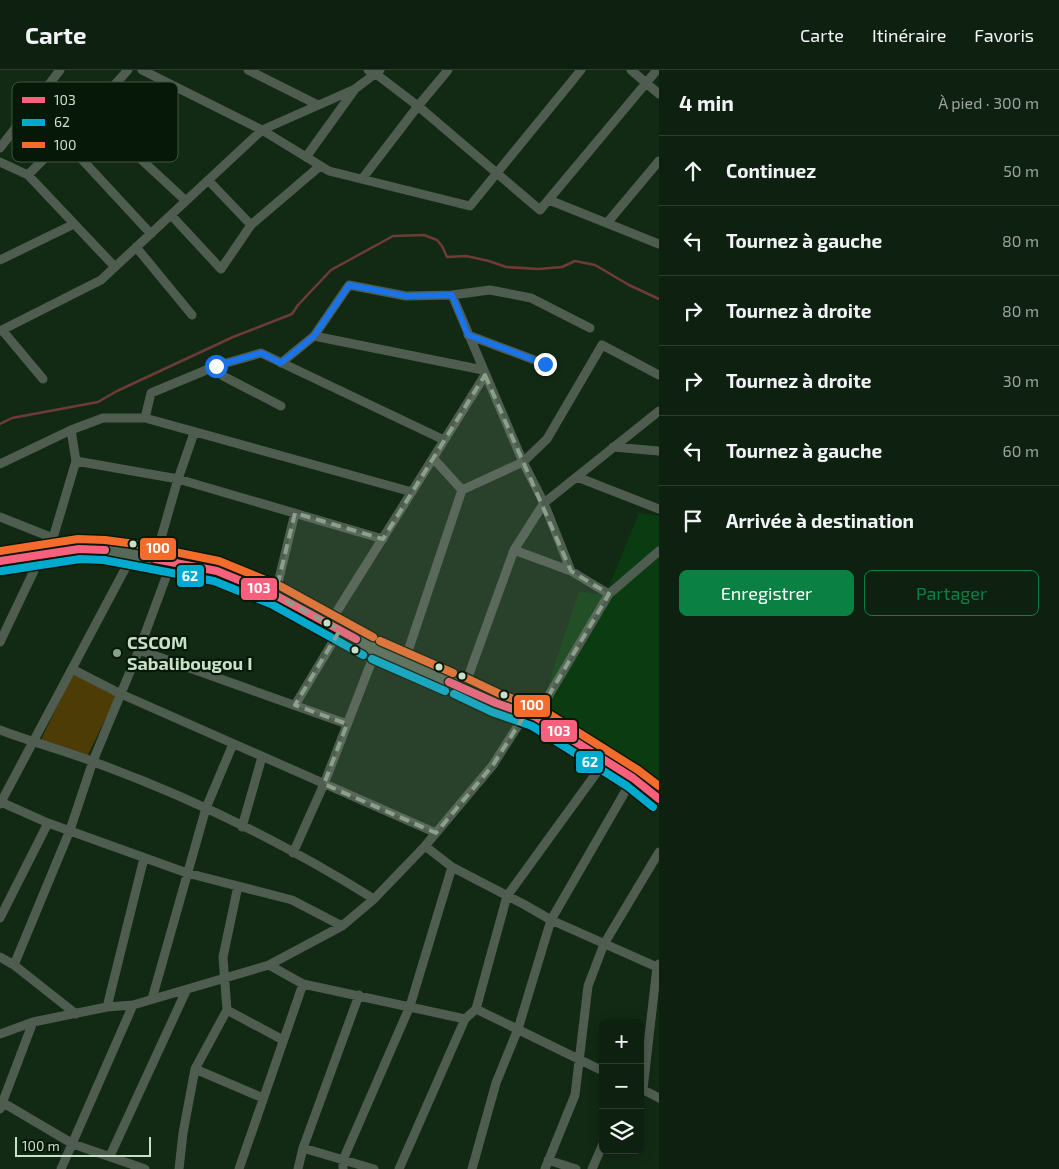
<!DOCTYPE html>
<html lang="fr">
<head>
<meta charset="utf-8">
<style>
	:root { --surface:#0e200f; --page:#1c2d1d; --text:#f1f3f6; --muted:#9ba39e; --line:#2e3e2f; --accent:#0b8043 }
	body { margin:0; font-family:"Exo 2",sans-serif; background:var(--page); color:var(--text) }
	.controls { position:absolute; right:15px; bottom:15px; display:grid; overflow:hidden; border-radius:8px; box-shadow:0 2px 12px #0003 }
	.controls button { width:45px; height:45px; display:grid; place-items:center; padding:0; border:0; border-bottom:1px solid var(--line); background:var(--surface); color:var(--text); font:25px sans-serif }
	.scale { position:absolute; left:15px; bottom:12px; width:136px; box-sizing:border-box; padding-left:5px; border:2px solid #c9e0c8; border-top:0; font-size:14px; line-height:18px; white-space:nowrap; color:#c9e0c8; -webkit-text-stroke:4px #061807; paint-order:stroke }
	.stop { position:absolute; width:15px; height:15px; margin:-11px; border:4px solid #1a73e8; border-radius:50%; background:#fff }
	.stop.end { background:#1a73e8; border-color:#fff; box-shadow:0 1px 5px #0008 }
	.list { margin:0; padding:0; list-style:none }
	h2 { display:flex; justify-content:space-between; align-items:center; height:65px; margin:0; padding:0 20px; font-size:21px }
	h2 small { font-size:16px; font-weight:400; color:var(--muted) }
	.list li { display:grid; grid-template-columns:32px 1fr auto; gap:15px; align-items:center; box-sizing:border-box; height:70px; padding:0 20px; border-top:1px solid var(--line) }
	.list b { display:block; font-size:19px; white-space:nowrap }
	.list em { font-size:16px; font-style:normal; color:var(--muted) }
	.actions { display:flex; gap:10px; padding:15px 20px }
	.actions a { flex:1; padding:11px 0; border:1px solid var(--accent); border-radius:8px; text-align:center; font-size:18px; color:var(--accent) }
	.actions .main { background:var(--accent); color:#fff }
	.icon { flex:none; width:28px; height:28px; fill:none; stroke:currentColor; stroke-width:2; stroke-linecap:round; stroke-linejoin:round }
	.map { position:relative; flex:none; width:659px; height:1099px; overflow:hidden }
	header { display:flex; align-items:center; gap:30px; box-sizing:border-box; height:70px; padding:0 25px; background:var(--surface); border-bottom:1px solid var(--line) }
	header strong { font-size:24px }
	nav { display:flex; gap:28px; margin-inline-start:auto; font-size:18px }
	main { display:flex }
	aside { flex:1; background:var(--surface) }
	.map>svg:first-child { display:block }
</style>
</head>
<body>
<header>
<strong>Carte</strong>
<nav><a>Carte</a><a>Itinéraire</a><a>Favoris</a></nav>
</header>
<main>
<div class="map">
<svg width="659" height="1099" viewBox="0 0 659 1099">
	<rect width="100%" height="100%" fill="#122a14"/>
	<path fill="#0b3b10" d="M639,443l20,3v277l-52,-44 -39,-23 -27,-11 12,-45 26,-79 26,5z"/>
	<path fill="#4d3c05" d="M75,599l44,22 -34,70 -44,-21z"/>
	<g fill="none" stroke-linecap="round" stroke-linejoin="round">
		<path stroke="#6e3b37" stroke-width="2.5" d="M0,354l12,-6 86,-16 19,-11 116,-54 59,-23 6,-9 33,-35 62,-34 31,-1 13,5 5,6 5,11 19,-1 23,5 17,6 32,2 24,-2 13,-6 20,4 34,20 30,14"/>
		<path stroke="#4f5c50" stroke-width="9" d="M142,0l120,60 67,41 141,35 111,-136
			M248,0l70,35
			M368,0l8,4 42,32 122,104 117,-140
			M631,0l28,24
			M90,42l96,89
			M63,69l88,95
			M0,78l60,-78
			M306,87l49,-68
			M0,92l28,13 87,92
			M28,105l62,-63 38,-42
			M362,109l56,-73 30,-36
			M209,111l42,44
			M549,130l110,44
			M171,145l50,54 30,-44 69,-59
			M607,153l52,-62
			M136,177l56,68
			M0,190l74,-36
			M452,225l71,167 21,41 27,68 38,23
			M2,260l41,49
			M0,261l101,-51 161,-150 93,-41 25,-19
			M468,265l77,29
			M314,266l169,34
			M281,293l33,-27 35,-51 57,11 46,-1 38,-5 41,8 59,30
			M216,296l7,10 58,30
			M145,348l6,-25 65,-27 45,-13 183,87
			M613,377l46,4
			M433,388l29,32
			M76,391l102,18 205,60
			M0,394l71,-34 32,-12h42l267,74
			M577,407l82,32
			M0,447l53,21
			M514,480l57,21
			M155,489l23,-80 16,-46
			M275,525l20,-82
			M329,554l156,-249
			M0,572l41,-86 12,-18 23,-77 -5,-31
			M139,580l208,74
			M404,593l58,-173 61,-28 24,-23 55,-94 57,30
			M72,599l49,25 315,139
			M464,618l50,-138 30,-47 115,-92
			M295,635l45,-75
			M536,647l73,-123 50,-43
			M0,660c31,12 63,20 94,32 96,35 194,83 280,137
			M1,732l47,21 139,50 105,27 50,26
			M0,734l133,-250
			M242,757l20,-70
			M425,776l27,21 73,38 26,15 108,48
			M293,783l31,-69 52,-134
			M0,848l48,-95
			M0,887l14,8 62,49
			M14,895l56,-135 23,-69 46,-111 33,-89
			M269,895l34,19 162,35
			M152,929l54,-191 27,-64
			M107,937l37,-149
			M476,939l127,62
			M227,940l56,30
			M0,964l33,-12 74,-15 26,-2 136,-40 73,-39 32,-27 51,-53 68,-81 33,-52
			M195,999l68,29
			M640,1018l19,10
			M643,1019l14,-122 2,-3
			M0,1031l73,43 72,25
			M0,1039l33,-87
			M303,1078l71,21
			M110,1086l76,-165
			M548,1090l28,9
			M61,1099l72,-164
			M179,1099l4,-36 12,-64 32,-59 -4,-53 15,-71
			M239,1099l64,-185
			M298,1099l5,-21 56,-153
			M343,1099v-9l67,-154 42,-139
			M399,1099l66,-150 11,-10 31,-113 98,-135
			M472,1099l24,-86 22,-54 33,-109 82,-142
			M545,1099l30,-74 13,-109 16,-42 55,-92
			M592,1099l11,-25"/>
		<path stroke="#586858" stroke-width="12" d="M0,491l79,-12 26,1 28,4 84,17 58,24 93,51 36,17 60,25 32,15 40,14 97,61 26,21"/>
		<defs>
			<path id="bus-1" d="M155,489l62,12 58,24 81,44
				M0,491l79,-12 26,1
				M449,612l47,21 40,14 97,61 26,21"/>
			<path id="bus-2" d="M2,501l78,-12 24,1 110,21 57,23 92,51
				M372,589l73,32
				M454,624l38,18 40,14 95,60 26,21"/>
			<path id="bus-3" d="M0,481l78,-12 27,1 30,4 84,17 61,25 93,51
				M380,571l73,32
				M462,606l38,18 41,15 97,61 21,16"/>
		</defs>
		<use href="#bus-1" stroke="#061807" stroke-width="11"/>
		<use href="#bus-2" stroke="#061807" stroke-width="11"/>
		<use href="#bus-3" stroke="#061807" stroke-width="11"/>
		<use href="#bus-1" stroke="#f8607d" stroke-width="8"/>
		<use href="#bus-2" stroke="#00a9ce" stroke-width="8"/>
		<use href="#bus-3" stroke="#f36c2b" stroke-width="8"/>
	</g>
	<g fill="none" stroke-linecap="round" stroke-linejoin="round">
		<path stroke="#1a73e8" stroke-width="6" d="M216,296l45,-13 20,10 33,-27 35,-51 57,11 46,-1 16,40 77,29"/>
	</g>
	<path fill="#89a089" fill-opacity="0.2" stroke="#89a089" stroke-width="4" stroke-dasharray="10 6" stroke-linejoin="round" d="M485,305l86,196 38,23 -73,123 -10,-4 -33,52 -57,68 -112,-49 23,-60 -52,-19 45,-75 -65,-35 20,-82 88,26z"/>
	<g fill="#c9e0c8" stroke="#061807" stroke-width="2">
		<circle cx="133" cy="474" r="4.5"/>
		<circle cx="327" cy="553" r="4.5"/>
		<circle cx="355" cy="580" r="4.5"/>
		<circle cx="439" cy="597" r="4.5"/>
		<circle cx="462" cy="606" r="4.5"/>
		<circle cx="504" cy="625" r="4.5"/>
	</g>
	<circle fill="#89a089" stroke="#061807" stroke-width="2" cx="117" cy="583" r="5"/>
	<g text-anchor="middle" stroke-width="4.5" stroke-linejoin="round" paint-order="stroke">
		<g font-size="18" font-weight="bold" fill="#c9e0c8" stroke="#061807" text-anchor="start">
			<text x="127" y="579">CSCOM<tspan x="127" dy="21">Sabalibougou I</tspan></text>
		</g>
	</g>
	<rect x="12" y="12" width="166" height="80" rx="8" fill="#061807" stroke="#405441" stroke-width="1"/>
	<rect x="22" y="27" width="23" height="6" fill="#f8607d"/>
	<rect x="22" y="49" width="23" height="7" fill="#00a9ce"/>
	<rect x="22" y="72" width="23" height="6" fill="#f36c2b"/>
	<g font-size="14" fill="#c9e0c8">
		<text x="54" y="35">103</text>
		<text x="54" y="57">62</text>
		<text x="54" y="80">100</text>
	</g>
	<g stroke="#061807" stroke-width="2">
		<rect x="139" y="467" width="38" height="24" rx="5" fill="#f36c2b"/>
		<rect x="176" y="494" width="29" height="24" rx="5" fill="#00a9ce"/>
		<rect x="240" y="507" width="38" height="24" rx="5" fill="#f8607d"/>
		<rect x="513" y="624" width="38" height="24" rx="5" fill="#f36c2b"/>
		<rect x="540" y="649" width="38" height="24" rx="5" fill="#f8607d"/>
		<rect x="575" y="680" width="29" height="24" rx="5" fill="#00a9ce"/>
	</g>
	<g font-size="14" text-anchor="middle" font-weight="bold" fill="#fff">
		<text x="158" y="483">100</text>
		<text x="190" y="511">62</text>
		<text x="259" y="523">103</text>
		<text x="532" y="640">100</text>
		<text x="559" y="666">103</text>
		<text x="590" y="697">62</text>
	</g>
</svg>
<div class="controls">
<button>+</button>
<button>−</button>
<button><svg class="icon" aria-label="layers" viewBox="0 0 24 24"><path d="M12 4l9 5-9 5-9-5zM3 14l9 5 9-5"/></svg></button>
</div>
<div class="scale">100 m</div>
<div class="stop" style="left:216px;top:296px"></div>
<div class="stop end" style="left:545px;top:294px"></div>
</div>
<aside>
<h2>4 min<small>À pied · 300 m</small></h2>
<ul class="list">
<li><svg class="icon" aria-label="ahead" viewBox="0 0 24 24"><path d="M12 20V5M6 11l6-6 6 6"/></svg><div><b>Continuez</b></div><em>50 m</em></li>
<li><svg class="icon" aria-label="left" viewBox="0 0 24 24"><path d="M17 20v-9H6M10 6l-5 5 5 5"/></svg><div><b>Tournez à gauche</b></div><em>80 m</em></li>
<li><svg class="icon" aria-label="right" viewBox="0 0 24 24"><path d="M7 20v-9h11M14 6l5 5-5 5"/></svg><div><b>Tournez à droite</b></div><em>80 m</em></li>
<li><svg class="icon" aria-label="right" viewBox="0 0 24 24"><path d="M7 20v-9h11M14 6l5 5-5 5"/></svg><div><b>Tournez à droite</b></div><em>30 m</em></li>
<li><svg class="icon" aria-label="left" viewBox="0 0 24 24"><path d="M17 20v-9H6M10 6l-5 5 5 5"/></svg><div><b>Tournez à gauche</b></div><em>60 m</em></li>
<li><svg class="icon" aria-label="arrive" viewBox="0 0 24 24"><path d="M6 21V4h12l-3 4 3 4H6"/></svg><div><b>Arrivée à destination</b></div></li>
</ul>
<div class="actions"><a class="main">Enregistrer</a><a>Partager</a></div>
</aside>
</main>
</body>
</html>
